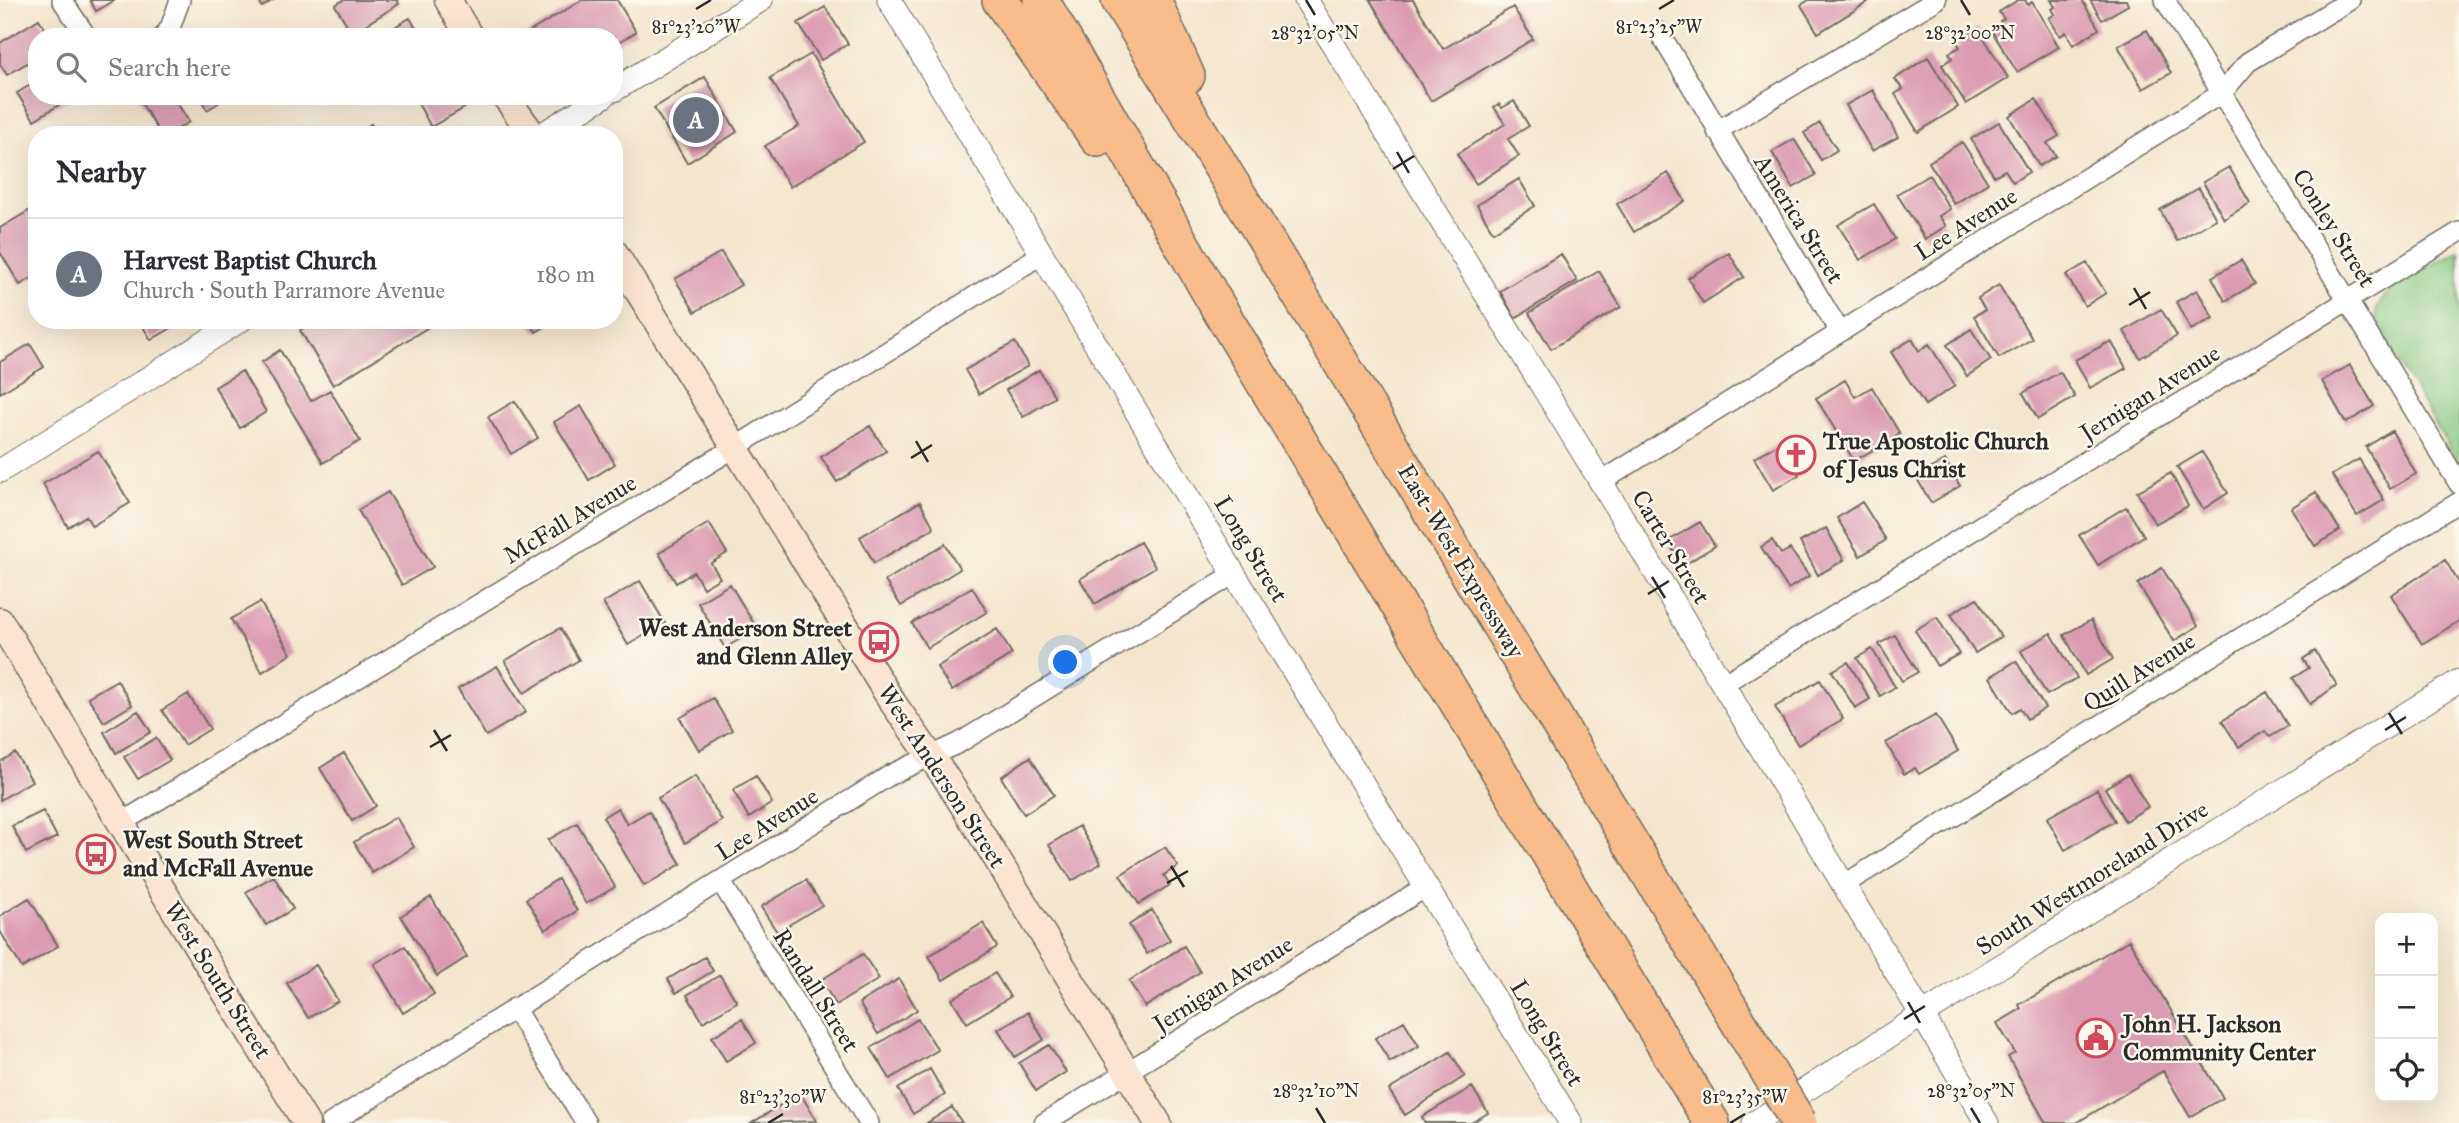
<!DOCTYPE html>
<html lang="en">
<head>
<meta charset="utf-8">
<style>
	:root { --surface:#fff; --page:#f2f2f3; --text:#2b2b33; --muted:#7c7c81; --line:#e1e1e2; --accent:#d1495b }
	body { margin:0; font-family:"IM FELL Great Primer",serif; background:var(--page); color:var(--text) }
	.controls { position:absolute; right:21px; bottom:21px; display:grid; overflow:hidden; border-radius:14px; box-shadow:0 7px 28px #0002 }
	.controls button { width:63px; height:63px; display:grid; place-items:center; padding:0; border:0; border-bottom:2px solid var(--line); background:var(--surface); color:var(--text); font:35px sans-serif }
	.you { position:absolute; left:1066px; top:663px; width:24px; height:24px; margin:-18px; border:5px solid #fff; border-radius:50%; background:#1a73e8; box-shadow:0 0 0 10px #1a73e833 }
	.badge { display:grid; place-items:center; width:46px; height:46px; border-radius:50%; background:var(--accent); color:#fff; font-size:23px; font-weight:700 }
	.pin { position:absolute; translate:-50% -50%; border:4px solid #fff; box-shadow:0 2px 7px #0006 }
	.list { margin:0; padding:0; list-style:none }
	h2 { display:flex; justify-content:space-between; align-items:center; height:91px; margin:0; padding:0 28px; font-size:30px }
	h2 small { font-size:23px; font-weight:400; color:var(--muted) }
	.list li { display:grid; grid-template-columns:46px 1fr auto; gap:21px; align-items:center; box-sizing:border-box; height:112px; padding:0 28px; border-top:2px solid var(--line) }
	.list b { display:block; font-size:26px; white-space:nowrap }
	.list p { margin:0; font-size:23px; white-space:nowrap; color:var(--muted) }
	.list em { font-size:23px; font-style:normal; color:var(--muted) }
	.icon { flex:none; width:38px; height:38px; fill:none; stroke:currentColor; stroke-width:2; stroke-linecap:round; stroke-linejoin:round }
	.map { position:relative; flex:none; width:2459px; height:1123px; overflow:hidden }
	.search { position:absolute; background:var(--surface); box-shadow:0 7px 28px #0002; left:28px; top:28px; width:595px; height:77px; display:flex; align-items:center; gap:18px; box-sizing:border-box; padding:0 24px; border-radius:28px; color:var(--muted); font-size:26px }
	.panel { position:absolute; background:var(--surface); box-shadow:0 7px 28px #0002; left:28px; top:126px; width:595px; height:203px; border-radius:28px }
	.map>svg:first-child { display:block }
</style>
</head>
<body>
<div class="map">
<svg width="2459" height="1123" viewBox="0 0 2459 1123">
	<rect width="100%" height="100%" fill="#fbf7ec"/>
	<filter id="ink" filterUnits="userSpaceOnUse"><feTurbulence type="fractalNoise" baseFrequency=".0143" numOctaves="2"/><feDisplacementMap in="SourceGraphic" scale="14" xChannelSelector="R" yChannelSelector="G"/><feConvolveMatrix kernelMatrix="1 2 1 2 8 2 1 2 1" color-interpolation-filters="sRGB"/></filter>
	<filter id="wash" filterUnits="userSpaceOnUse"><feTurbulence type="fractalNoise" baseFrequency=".00686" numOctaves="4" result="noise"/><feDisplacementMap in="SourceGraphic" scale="28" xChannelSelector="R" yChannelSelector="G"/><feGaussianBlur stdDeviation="1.57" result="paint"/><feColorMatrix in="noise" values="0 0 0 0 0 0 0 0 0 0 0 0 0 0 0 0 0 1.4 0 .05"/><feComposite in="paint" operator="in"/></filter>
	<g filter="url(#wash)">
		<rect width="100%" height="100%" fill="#f4e6cd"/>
		<path fill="#85c780" stroke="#587956" stroke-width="2" d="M2459,250v214l-82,-137c-2,-10 -2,-18 4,-26 12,-17 59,-40 78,-51z"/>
		<g id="blocks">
			<path fill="#db9bb2" d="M90,0h25l-19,11z
				M258,0h15l-11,7z
				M344,0h53l2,4 -47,29 -17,-28z
				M582,0h35l19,32 -22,13v-8h-93z
				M1370,0h43l30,49 70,-42 20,32 -102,62z
				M1809,0h62l-53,33 -17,-28z
				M2018,0h7l3,5 4,-3 27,45 -42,25 -24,-39 10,-6 -3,-6 4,-2 -5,-7z
				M2051,0h31l17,29 -26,16 -7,-13 -6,4 -11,-18 6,-4 -3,-5 3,-2z
				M2090,0h36l2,5 -26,15z
				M825,7l23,37 -27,16 -23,-37z
				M410,18l11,19h-43z
				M39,19l11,18h-13v20l-30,18 -7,-11v-21z
				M1978,28l30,50 -42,26 -24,-39 10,-7 -3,-5 11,-6 -4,-6z
				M2147,30l24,43 -28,16 -25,-43z
				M811,54l53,88 -74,45 -25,-41 34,-20 -29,-48z
				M1928,57l30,50 -40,25 -23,-38 8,-5 -8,-10z
				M705,77l32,55 -50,31 -33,-55z
				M37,81v15h37l-40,24 -17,-27z
				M1873,90l25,47 -26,14 -26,-46z
				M137,96h36l16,26 -21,13h-7z
				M199,96h30l-22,14z
				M414,96h48l6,10 -37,21z
				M2036,99l23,37 -12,7 9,13 -17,10 -30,-50z
				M1514,101l15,25 -21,13 11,17 -43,28 -19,-30 48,-30 -11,-17 5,-3 3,4z
				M1999,122l30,50 -16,10 -8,-12 -11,6 -23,-37z
				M1820,123l17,27 -16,10 -17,-27z
				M371,124l7,11h-24z
				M1794,139l22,36 -23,13 -21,-36z
				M1962,142l26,41 -34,21 -25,-42z
				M2229,167l21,36 -26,16 -21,-37z
				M1668,173l17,28 -51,31 -17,-28z
				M1929,175l21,34 -11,7 7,10 -21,13 -28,-45z
				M1519,179l16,27 -42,26 -16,-27z
				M2199,188l17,31 -39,22 -17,-31z
				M1874,204l21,35 -35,21 -22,-35z
				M37,206v69l-17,10 -20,-33v-24z
				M721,252l20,33 -46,27 -20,-33z
				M1729,253l15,24 -41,26 -15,-25z
				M1561,254l16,27 -62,37 -15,-27z
				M2241,260l14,24 -30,17 -13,-24z
				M2087,263l19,30 -21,13 -19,-31z
				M1599,271l22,36 -70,42 -22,-36z
				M1999,285l33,54 -33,19 -25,-42 11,-6 -7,-12z
				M2197,290l16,28 -22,12 -15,-28z
				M2161,309l16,27 -37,22 -16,-27z
				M139,320h46l-34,20z
				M317,320h123l-107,65 -33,-55z
				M529,320h20l2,3 -15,9z
				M1971,329l20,31 -24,16 -20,-31z
				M1912,339l7,12 10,-7 26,42 -30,19 -34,-53z
				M2111,341l15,27 -36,20 -15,-28z
				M1015,342l13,24 -49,28 -14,-24z
				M30,344l14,23 -44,26v-31z
				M280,350l31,51 19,-11 30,51 -37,22 -61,-101z
				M2350,365l24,41 -28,17 -24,-42z
				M1039,370l16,27 -32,20 -17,-27z
				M242,371l24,41 -26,16 -25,-41z
				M2060,372l15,25 -37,22 -15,-26z
				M1845,380l10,17 17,-10 28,47 -46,27 -38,-63z
				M515,401l23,37 -27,16 -23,-37z
				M581,406l34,58 -26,16 -35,-58z
				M870,426l16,25 -49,31 -16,-25z
				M2392,431l24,43 -26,15 -24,-42z
				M1780,443l19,32 -26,15 -19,-32z
				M98,451l32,52 -38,23 -6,-10 -18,11 -25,-43z
				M2202,452l26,41 -25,16 -26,-42z
				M2359,459l25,41 -27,16 -25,-41z
				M1945,460l15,26 -29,17 -15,-26z
				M2171,473l17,33 -33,18 -18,-32z
				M388,492l45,75 -31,18 -44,-75z
				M2316,492l24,38 -25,16 -24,-38z
				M920,502l14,26 -60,35 -14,-26z
				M1862,502l24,38 -26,16 -23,-38z
				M2126,507l18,29 -46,29 -19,-30z
				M1700,522l15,24 -33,20 -14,-25z
				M709,523l18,30 -16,10 9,15 -17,10 -9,-16 -18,11 -17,-30z
				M1826,528l18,32 -26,15 -18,-33z
				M1772,540l9,14 9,-5 19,27 -21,13 -27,-42z
				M1140,542l15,25 -60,37 -15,-25z
				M945,544l15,25 -59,37 -16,-25z
				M2445,560l14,23v38l-37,23 -31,-49z
				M2162,568l36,58 -24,15 -36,-57z
				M640,581l25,42 -37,22 -25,-42z
				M730,584l27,45 -32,19 -27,-45z
				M972,587l15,25 -60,36 -15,-25z
				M1977,598l24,39 -26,16 -24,-39z
				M260,602l31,52 -29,18 -31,-53z
				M1937,617l22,37 -22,12 -22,-36z
				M2091,620l22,39 -27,16 -22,-40z
				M560,628l19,32 -55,33 -19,-32z
				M997,629l15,25 -60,37 -15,-24z
				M2051,633l26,45 -30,17 -26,-44z
				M1895,635l23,37 -16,9 -23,-37z
				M1872,649l23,38 -15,9 -23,-38z
				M2315,651l22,34 -27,19 -17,-26 16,-10 -6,-9z
				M2016,661l29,47 -18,11 -7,-11 -8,5 -22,-36z
				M1848,662l22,37 -15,9 -23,-37z
				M497,666l29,46 -40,24 -28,-47z
				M117,680l15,25 -28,17 -16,-25z
				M1820,680l23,39 -45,26 -23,-38z
				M2267,692l21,34 -18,11 -5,-6 -26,16 -17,-26z
				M188,694l22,35 -26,16 -22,-35z
				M713,698l19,32 -33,20 -19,-32z
				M138,711l13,21 -35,21 -12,-21z
				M1936,715l22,36 -39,23 -4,-6 -11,6 -18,-31z
				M156,738l14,22 -32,19 -14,-22z
				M15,753l17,28 -32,19v-38z
				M344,753l32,53 -24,15 -32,-53z
				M1030,757l24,38 -30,19 -23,-37z
				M2128,774l20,33 -23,14 -20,-33z
				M695,776l27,45 -37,22 -27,-45z
				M756,776l16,27 -23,15 -16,-28z
				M2097,789l18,32 -50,29 -18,-32z
				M618,808l9,16 22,-13 32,53 -37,22 -41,-69z
				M43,811l14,26 -31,16 -14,-27z
				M396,817l18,30 -42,26 -18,-31z
				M577,823l38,64 -29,17 -38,-64z
				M1079,826l22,37 -29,18 -23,-36z
				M1165,847l13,19 -14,9 6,10 -31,19 -19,-29z
				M274,876l19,33 -27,16 -20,-33z
				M558,879l19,32 -32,19 -19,-31z
				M806,880l16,25 -45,27 -16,-25z
				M431,897l36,60 -30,19 -36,-60z
				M29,898l29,48 -36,22 -22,-37v-15z
				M1152,910l18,30 -23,14 -18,-29z
				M983,923l14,24 -54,33 -14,-24z
				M2129,940l94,158 -33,19 -27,-46 -87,52h-30l-38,-66 7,-4 -18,-30 24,-14 -2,-4z
				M405,946l29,48 -31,19 -29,-49z
				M1184,946l16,26 -55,35 -16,-26z
				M863,954l16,25 -43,26 -15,-25z
				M705,957l8,14 -37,22 -8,-14z
				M316,965l22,36 -30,17 -21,-35z
				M995,973l15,24 -43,26 -15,-24z
				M720,975l17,27 -34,20 -16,-27z
				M899,979l18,31 -39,24 -19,-31z
				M1028,1012l16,28 -29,17 -17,-28z
				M742,1019l14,24 -30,18 -14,-24z
				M918,1019l20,31 -48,29 -19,-31z
				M1404,1021l15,25 -29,16 -15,-24z
				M1049,1045l17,27 -30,19 -17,-28z
				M1450,1052l15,24 -60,39 -16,-25z
				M930,1069l15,26 -32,19 -15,-25z
				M1472,1087l16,26 -17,10h-46l-3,-6z
				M800,1093l17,28 -65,2z
				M952,1107l10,16h-35z"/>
		</g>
	</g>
	<g filter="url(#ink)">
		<use href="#blocks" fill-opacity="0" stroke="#716c64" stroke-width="2"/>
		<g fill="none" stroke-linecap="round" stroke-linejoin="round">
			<defs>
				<path id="minor" d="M62,0l25,37
					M2165,0l294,484
					M1659,32l181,300
					M163,37l7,-9 10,-28
					M1717,131l219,-131
					M1601,482l621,-389 26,-31 102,-62
					M1723,684l736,-452
					M121,823l613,-375 308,-194
					M721,882l148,241
					M1845,884l614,-382
					M514,1008l72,115
					M331,1123l561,-349 67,-31 275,-169
					M1044,1123l384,-237"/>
				<path id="tertiary" d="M889,0l345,574 337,549
					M1306,0l295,482 386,641
					M614,90l147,-90
					M541,135l63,-39
					M0,471l241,-151
					M1754,1123l168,-108 537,-334"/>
				<path id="secondary" d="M448,0l22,37
					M505,96l28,39
					M614,252l279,451 53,75 46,73 166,272
					M0,621l121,202 185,300"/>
				<path id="motorway" d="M1000,0l98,139
					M1041,0l177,307 494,816
					M1119,0l215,351 431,715
					M1153,0l34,76"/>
			</defs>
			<use href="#minor" stroke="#716c64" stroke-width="22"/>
			<use href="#tertiary" stroke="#716c64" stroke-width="25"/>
			<use href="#secondary" stroke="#716c64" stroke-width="29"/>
			<use href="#motorway" stroke="#716c64" stroke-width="38"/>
			<use href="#minor" stroke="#fff" stroke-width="19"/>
			<use href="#tertiary" stroke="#fff" stroke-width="23"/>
			<use href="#secondary" stroke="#fde4d0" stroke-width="26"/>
			<use href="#motorway" stroke="#f9bc8a" stroke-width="35"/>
			<defs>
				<path id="motorway-bridge" d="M1765,1066l34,57"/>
			</defs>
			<use href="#motorway-bridge" stroke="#716c64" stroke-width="38" stroke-linecap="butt"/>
			<use href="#motorway-bridge" stroke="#f9bc8a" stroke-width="35"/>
		</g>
	</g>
	<path fill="none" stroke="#2b2b2b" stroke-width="2.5" d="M1306,0l9,15M1961,0l9,15M696,9l15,-9M1659,9l15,-9M1397,152l12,21M1393,169l21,-13M2134,288l12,21M2129,305l21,-13M916,441l12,21M911,458l21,-13M1652,577l13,21M1648,594l21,-13M2389,713l13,21M434,730l13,21M2385,730l21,-13M430,747l21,-12M1171,866l13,21M1167,883l21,-12M1908,1002l12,21M1904,1019l21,-13M1316,1108l9,15M1971,1108l9,15M768,1123l15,-9M1730,1123l15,-9"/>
	<defs>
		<symbol id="church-ring" viewBox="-11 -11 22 22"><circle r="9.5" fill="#fbf7ec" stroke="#d1495b" stroke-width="1.5"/><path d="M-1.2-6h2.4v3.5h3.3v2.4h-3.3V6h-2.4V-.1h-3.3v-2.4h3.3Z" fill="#d1495b"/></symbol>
		<symbol id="bus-ring" viewBox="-11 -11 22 22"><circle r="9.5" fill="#fbf7ec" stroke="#d1495b" stroke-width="1.5"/><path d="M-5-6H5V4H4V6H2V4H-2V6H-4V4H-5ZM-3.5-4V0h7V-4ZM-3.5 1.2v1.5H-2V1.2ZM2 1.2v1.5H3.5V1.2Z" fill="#d1495b"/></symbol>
		<symbol id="civic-ring" viewBox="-11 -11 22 22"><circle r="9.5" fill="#fbf7ec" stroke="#d1495b" stroke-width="1.5"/><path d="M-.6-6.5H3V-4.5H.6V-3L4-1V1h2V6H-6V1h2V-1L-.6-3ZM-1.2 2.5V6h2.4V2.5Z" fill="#d1495b"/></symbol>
	</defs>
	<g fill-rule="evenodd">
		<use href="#church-ring" x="1774" y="433" width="44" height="44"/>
		<use href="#bus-ring" x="857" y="620" width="44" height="44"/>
		<use href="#bus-ring" x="74" y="832" width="44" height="44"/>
		<use href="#civic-ring" x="2074" y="1016" width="44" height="44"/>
	</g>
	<g text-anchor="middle" stroke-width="5" stroke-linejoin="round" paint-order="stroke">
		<g font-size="24" fill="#2b2b2b" stroke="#fbf7ec">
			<text transform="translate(1799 219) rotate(58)" y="8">America Street</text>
			<text transform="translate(1966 224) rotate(-32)" y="8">Lee Avenue</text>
			<text transform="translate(2334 228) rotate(58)" y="8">Conley Street</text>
			<text transform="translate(2150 393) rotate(-32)" y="8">Jernigan Avenue</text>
			<text transform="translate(570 519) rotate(-31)" y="8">McFall Avenue</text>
			<text transform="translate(1671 547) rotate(59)" y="8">Carter Street</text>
			<text transform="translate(1251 549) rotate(59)" y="8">Long Street</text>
			<text transform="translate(1461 561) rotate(59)" y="8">East-West Expressway</text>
			<text transform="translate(2139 672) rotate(-32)" y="8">Quill Avenue</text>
			<text transform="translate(942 776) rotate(57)" y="8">West Anderson Street</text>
			<text transform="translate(767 824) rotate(-32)" y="8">Lee Avenue</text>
			<text transform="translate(2092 878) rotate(-32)" y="8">South Westmoreland Drive</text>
			<text transform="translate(218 980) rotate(58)" y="8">West South Street</text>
			<text transform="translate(1223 984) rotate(-32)" y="8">Jernigan Avenue</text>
			<text transform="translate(816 990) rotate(58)" y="8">Randall Street</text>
			<text transform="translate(1547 1033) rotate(59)" y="8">Long Street</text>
		</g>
		<g font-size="24" font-weight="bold" fill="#2b2b2b" stroke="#fbf7ec" text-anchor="start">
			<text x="1823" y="449">True Apostolic Church<tspan x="1823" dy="28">of Jesus Christ</tspan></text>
			<text x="852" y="636" text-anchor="end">West Anderson Street<tspan x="852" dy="28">and Glenn Alley</tspan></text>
			<text x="123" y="848">West South Street<tspan x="123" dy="28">and McFall Avenue</tspan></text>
			<text x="2123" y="1032">John H. Jackson<tspan x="2123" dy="28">Community Center</tspan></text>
		</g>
	</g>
	<g font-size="18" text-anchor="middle" fill="#2b2b2b" stroke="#fbf7ec" stroke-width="5" stroke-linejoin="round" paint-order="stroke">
		<text x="696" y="33">81°23'20"W</text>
		<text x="1659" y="33">81°23'25"W</text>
		<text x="1315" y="39">28°32'05"N</text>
		<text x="1970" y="39">28°32'00"N</text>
		<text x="1316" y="1097">28°32'10"N</text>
		<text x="1971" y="1097">28°32'05"N</text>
		<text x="783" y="1103">81°23'30"W</text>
		<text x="1745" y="1103">81°23'35"W</text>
	</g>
</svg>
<div class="controls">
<button>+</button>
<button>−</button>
<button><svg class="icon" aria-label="locate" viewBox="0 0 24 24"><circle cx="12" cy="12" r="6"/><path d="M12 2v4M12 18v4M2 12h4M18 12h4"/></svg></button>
</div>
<div class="you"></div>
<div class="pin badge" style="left:696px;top:120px;background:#6b7280">A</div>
<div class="search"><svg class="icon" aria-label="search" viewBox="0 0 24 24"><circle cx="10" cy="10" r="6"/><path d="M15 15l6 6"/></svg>Search here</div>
<section class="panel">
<h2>Nearby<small></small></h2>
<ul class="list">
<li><span class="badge" style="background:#6b7280">A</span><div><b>Harvest Baptist Church</b><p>Church · South Parramore Avenue</p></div><em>180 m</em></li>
</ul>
</section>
</div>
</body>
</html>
